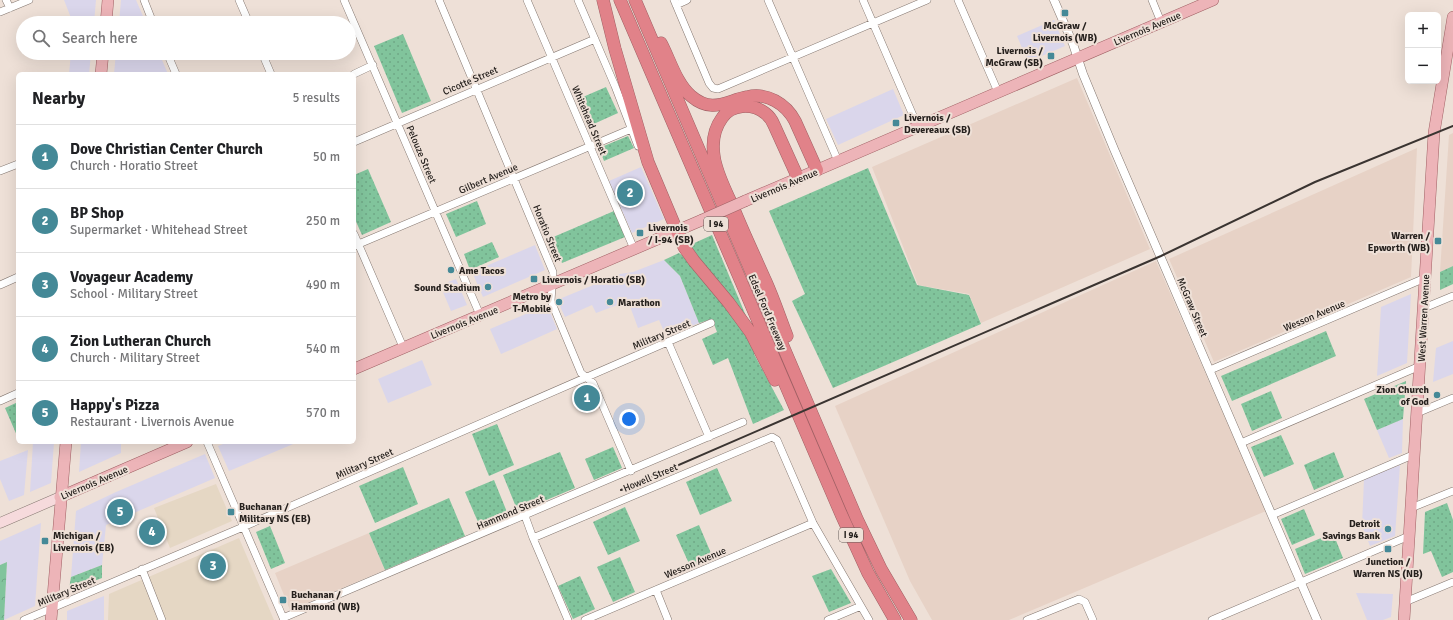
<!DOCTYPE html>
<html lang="en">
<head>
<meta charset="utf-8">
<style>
	:root { --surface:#fff; --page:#f2f2f2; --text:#202124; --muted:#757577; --line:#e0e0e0; --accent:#448997 }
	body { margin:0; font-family:Signika,sans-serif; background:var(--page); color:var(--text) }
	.controls { position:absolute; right:12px; top:12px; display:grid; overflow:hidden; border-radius:6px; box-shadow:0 4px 16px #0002 }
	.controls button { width:36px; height:36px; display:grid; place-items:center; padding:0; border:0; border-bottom:1px solid var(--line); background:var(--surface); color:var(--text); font:20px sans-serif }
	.you { position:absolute; left:629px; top:419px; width:14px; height:14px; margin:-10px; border:3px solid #fff; border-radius:50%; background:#1a73e8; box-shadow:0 0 0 6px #1a73e833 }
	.badge { display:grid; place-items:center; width:26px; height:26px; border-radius:50%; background:var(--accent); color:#fff; font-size:13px; font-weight:700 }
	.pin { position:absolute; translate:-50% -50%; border:2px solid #fff; box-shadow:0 1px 4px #0006 }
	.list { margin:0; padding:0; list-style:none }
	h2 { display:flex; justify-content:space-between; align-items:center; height:52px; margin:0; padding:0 16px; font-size:17px }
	h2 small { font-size:13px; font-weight:400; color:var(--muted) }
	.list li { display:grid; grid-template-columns:26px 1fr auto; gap:12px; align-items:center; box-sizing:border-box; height:64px; padding:0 16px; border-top:1px solid var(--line) }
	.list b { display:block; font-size:15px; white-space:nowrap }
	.list p { margin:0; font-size:13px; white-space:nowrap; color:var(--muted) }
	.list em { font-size:13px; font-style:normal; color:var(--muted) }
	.icon { flex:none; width:22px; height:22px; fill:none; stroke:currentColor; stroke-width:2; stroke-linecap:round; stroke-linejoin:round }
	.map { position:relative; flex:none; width:1453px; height:620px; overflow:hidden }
	.search { position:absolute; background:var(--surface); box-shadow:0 4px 16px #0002; left:16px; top:16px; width:340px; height:44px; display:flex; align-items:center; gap:10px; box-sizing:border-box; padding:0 14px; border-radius:22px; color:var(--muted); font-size:15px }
	.panel { position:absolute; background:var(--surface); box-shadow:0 4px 16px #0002; left:16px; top:72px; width:340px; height:372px; border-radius:6px }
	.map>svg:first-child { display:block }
</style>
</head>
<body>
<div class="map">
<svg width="1453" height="620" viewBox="0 0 1453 620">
	<defs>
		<pattern id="grass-dots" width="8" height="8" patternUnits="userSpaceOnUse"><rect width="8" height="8" fill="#81c49c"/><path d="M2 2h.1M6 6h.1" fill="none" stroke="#6fa886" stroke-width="1.8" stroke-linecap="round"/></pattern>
		<pattern id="park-crowns" width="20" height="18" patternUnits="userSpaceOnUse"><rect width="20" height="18" fill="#81c49c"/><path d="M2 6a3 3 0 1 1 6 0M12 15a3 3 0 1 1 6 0" fill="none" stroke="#6fa886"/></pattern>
	</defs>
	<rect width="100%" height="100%" fill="#eee0d7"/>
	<path fill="#dad6eb" d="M64,0h32l-2,23h-21z
		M121,0h15l10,23h-27z
		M1054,20l11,26 -37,16 -11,-26z
		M71,53h20l-2,21h-20z
		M116,53h43l9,21h-54z
		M893,89l11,26 -66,30 -12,-26z
		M641,167l23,52 -32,14 -23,-52z
		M535,245l10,25 -62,27 -11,-25z
		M664,260l16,16 19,47 -33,13 -7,-16 -21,8 -10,-27 -32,12 -4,-8 -27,12 -8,-17 63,-26 13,-2z
		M456,279l11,26 -16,6 -11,-26z
		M1411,294l-4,69 -30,13 4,-69z
		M547,305l10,24 -56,25 -11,-25z
		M1453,341v33l-20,8 3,-34z
		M422,360l10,25 -44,18 -10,-24z
		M1403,419l-1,34 -13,5 -12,-28z
		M33,442h21l-3,41 -21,9z
		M81,442h40v11l-42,19z
		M228,442h70l-69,29 -11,-25z
		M28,450l-4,45 -15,6 -9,-22v-18z
		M205,454l10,24 -109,47 -4,40 -31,12 5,-66 40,-19z
		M1400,465l-5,71 -25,10 -8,-20 2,-47z
		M41,523l-6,83 -31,14 3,-58 -7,3v-24z
		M1356,593l37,1 -2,23 -8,3h-16z
		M104,596v24h-37v-9z"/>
	<path fill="#e7d2c6" d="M1077,78l73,171 -169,74 -12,-29 -51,-9 -46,-118z
		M1453,133v133l-13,6 9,-137z
		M1417,148l-6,129 -197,85 -45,-103z
		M1156,261l110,250 -257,109h-77l-22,-39 -75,-175z
		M369,533l16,37 -95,40 -15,-37z"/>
	<path fill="#e5d7c4" d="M216,484l16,37 -62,27 -16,-40z
		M239,538l35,82h-166l1,-26z"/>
	<path fill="url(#grass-dots)" d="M403,34l28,67 -29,12 -28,-67z
		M606,87l12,26 -31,14 -11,-27z
		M628,136l6,12 -30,13 -5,-13z
		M868,168l49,117 52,10 12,29 -148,64 -41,-87 13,-7 -36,-83z
		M368,169l23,53 -29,13 -8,-18v-42z
		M477,201l9,23 -30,13 -10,-23z
		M614,211l11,26 -63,26 -11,-25z
		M712,235l37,88 -34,-42 -25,-36z
		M492,242l7,15 -29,13 -6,-16z
		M679,253l4,3 13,17 38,42 22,38 -2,1 30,56 -31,14 -25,-66 -15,7 -11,-26 15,-7 -5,-13 -13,4 -19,-47 -16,-16z
		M1453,266v18l-13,6v-18z
		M1326,331l10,25 -104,45 -11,-25z
		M1406,381l-3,38 -26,11 -13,-31z
		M1271,391l11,27 -30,13 -11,-27z
		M18,402v36l-13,-30z
		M497,424l17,41 -25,11 -17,-42z
		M1281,435l13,29 -30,13 -13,-30z
		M613,447l9,21 -28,12 -9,-21z
		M560,452l15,36 -57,24 -15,-37z
		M1334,452l10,25 -30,13 -10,-25z
		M403,467l15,37 -43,19 -16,-37z
		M717,468l15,33 -32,14 -14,-33z
		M494,480l15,37 -28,12 -16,-37z
		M449,498l16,38 -80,34 -16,-37z
		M1447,503l6,17v52l-11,5 -11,-26 -8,3 2,-42z
		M625,507l15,34 -32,14 -15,-33z
		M1304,509l11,26 -23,10 -11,-26z
		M699,525l14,33 -22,10 -15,-33z
		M270,526l15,37 -14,6 -15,-37z
		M1333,533l10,25 -38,16 -10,-25z
		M620,557l15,35 -22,10 -16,-35z
		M102,565v13l-31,12 -2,-1 2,-12z
		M831,569l20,34 -22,9 -17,-36z
		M580,576l15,33 -22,10 -15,-33z"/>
	<path fill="url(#park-crowns)" d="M7,562l-3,58h-4v-55z"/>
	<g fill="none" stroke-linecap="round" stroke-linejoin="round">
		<defs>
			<path id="minor" d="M6,0l4,8
				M144,0l9,23
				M239,0l10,23
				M344,0l136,315
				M439,0l114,272 -2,29 30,72 12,10 38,88
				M527,0l107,249
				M578,0l37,86 23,60
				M674,0l35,83 4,5 5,1 209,-89
				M768,0l70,161
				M863,0l55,127
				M958,0l40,92
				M1152,0l9,22
				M676,5l11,-5
				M0,12l29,-12
				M167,53l9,21
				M262,53l9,21
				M354,74l19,-9
				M354,142l241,-103
				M0,171l18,-7
				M354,234l49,113
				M354,246l277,-117
				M0,285l18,-8
				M1424,308l29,-12
				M668,342l41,95
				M1210,370l215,-92
				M0,401l18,-8
				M1417,413l36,-15
				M207,442l77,178
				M1241,443l179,-77
				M1411,508l42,-17
				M1272,515l143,-61
				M525,516l8,22 35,82
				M533,538l239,-101 5,3 36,83 56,97
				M142,569l20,51
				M656,590l12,30
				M1405,602l48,-20
				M283,618l460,-196
				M24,620l219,-93 468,-204
				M585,620l228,-97
				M828,620l33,-14
				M1027,620l52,-21 6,3 8,18
				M1212,620l197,-84"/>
			<path id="tertiary" d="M1054,0l19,44 10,30 31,75 203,471"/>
			<path id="secondary" d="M0,523l60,-26"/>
			<path id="primary" d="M106,23l2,-23
				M101,74l2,-21
				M745,201l468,-201
				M354,369l348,-149
				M60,497l127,-55
				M51,620l15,-178
				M1404,620l30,-487 19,-116"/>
			<path id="motorway" d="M603,0l12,49 33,113 29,69 7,16 10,14 35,42 22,30 24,47
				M620,0l221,514 27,59 27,47
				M635,0l222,519 24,50 30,51
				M661,43c9,17 15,40 30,53 21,18 35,5 56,1 20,-5 39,7 48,24l22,49
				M787,336c-7,-18 -13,-36 -21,-54 -11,-25 -23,-50 -33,-75 -7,-16 -17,-34 -19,-51 -2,-13 0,-27 8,-38 9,-14 30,-15 43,-5 4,3 7,7 9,12l24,53"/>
		</defs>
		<use href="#minor" stroke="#847770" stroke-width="8"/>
		<use href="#tertiary" stroke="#847770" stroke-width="9"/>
		<use href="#secondary" stroke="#847770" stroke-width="11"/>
		<use href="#primary" stroke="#a06064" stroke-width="12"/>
		<use href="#motorway" stroke="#a06064" stroke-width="13"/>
		<use href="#minor" stroke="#fff" stroke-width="7"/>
		<use href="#tertiary" stroke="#fff" stroke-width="8"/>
		<use href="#secondary" stroke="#f6dadc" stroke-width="10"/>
		<use href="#primary" stroke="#edb4b8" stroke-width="11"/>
		<use href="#motorway" stroke="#e18289" stroke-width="12"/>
		<path stroke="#3a3431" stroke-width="2" d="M621,490l540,-234 154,-74 138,-56"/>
		<defs>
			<path id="primary-bridge" d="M702,220l43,-19"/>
		</defs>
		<use href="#primary-bridge" stroke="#a06064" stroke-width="12" stroke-linecap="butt"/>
		<use href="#primary-bridge" stroke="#edb4b8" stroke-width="11"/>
	</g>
	<g fill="#448997" stroke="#eee0d7" stroke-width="1.5">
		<rect x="1061" y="9" width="8" height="8" rx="2"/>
		<rect x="1047" y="52" width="8" height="8" rx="2"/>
		<rect x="892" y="119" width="8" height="8" rx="2"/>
		<rect x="636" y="229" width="8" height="8" rx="2"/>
		<rect x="1434" y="237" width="8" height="8" rx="2"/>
		<circle cx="451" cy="270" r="4"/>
		<rect x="530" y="275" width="8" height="8" rx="2"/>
		<circle cx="488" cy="287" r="4"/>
		<circle cx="559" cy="302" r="4"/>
		<circle cx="610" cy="302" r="4"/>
		<circle cx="1437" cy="395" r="4"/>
		<rect x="227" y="508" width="8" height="8" rx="2"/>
		<circle cx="1388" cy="529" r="4"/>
		<rect x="41" y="537" width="8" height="8" rx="2"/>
		<rect x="1384" y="545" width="8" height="8" rx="2"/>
		<rect x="279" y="596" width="8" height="8" rx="2"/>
	</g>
	<g text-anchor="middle" stroke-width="4" stroke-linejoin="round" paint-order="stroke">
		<g fill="#eee0d7" stroke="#625a56" stroke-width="1">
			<rect x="704" y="217" width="24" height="14" rx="3"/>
			<rect x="839" y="528" width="24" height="14" rx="3"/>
		</g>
		<g font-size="9" font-weight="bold" fill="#26211e">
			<text x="716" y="227">I 94</text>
			<text x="851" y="538">I 94</text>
		</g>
		<g font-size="10" font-weight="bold" fill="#26211e" stroke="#eee0d7" text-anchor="start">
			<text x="1065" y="29" text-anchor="middle">McGraw /<tspan x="1065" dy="12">Livernois (WB)</tspan></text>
			<text x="1043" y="54" text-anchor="end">Livernois /<tspan x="1043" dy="12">McGraw (SB)</tspan></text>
			<text x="904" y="121">Livernois /<tspan x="904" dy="12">Devereaux (SB)</tspan></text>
			<text x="648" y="231">Livernois<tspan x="648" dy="12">/ I-94 (SB)</tspan></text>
			<text x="1430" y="239" text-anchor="end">Warren /<tspan x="1430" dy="12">Epworth (WB)</tspan></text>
			<text x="459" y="274">Ame Tacos</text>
			<text x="542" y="283">Livernois / Horatio (SB)</text>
			<text x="480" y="291" text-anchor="end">Sound Stadium</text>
			<text x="551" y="300" text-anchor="end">Metro by<tspan x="551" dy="12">T-Mobile</tspan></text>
			<text x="618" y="306">Marathon</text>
			<text x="1429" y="393" text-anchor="end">Zion Church<tspan x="1429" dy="12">of God</tspan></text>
			<text x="239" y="510">Buchanan /<tspan x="239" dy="12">Military NS (EB)</tspan></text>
			<text x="1380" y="527" text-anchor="end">Detroit<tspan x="1380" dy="12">Savings Bank</tspan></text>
			<text x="53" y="539">Michigan /<tspan x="53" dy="12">Livernois (EB)</tspan></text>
			<text x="1388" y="565" text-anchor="middle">Junction /<tspan x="1388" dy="12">Warren NS (NB)</tspan></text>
			<text x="291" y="598">Buchanan /<tspan x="291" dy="12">Hammond (WB)</tspan></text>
		</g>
		<g font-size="10" fill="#26211e" stroke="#eee0d7">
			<text transform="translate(1147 28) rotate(-23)" y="4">Livernois Avenue</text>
			<text transform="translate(470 80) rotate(-23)" y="4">Cicotte Street</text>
			<text transform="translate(590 120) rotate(67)" y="4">Whitehead Street</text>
			<text transform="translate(422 154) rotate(67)" y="4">Pelouze Street</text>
			<text transform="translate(488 178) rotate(-23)" y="4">Gilbert Avenue</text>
			<text transform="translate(784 185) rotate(-23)" y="4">Livernois Avenue</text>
			<text transform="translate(548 233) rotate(68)" y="4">Horatio Street</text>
			<text transform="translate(1193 307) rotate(67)" y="4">McGraw Street</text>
			<text transform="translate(768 312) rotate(67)" y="4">Edsel Ford Freeway</text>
			<text transform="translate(1314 315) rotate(-23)" y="4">Wesson Avenue</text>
			<text transform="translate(1423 318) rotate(-87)" y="4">West Warren Avenue</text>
			<text transform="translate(464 322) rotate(-22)" y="4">Livernois Avenue</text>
			<text transform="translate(661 334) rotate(-23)" y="4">Military Street</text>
			<text transform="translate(364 463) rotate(-24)" y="4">Military Street</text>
			<text transform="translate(650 477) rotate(-23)" y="4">Howell Street</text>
			<text transform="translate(94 482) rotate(-23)" y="4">Livernois Avenue</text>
			<text transform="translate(510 512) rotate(-23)" y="4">Hammond Street</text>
			<text transform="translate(695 562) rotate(-23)" y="4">Wesson Avenue</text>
			<text transform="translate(66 591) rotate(-23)" y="4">Military Street</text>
		</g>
	</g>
</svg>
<div class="controls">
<button>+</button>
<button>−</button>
</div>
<div class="you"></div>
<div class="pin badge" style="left:587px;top:398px">1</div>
<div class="pin badge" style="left:630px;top:193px">2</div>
<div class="pin badge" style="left:213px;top:566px">3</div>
<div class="pin badge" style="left:152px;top:532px">4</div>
<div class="pin badge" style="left:120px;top:512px">5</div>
<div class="search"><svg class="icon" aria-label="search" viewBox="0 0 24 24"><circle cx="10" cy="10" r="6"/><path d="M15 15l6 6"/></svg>Search here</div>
<section class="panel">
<h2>Nearby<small>5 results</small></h2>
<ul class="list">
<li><span class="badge">1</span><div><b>Dove Christian Center Church</b><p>Church · Horatio Street</p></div><em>50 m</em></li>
<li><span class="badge">2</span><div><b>BP Shop</b><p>Supermarket · Whitehead Street</p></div><em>250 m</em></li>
<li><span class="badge">3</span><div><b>Voyageur Academy</b><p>School · Military Street</p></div><em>490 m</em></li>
<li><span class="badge">4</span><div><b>Zion Lutheran Church</b><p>Church · Military Street</p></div><em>540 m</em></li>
<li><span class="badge">5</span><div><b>Happy's Pizza</b><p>Restaurant · Livernois Avenue</p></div><em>570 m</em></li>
</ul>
</section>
</div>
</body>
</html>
